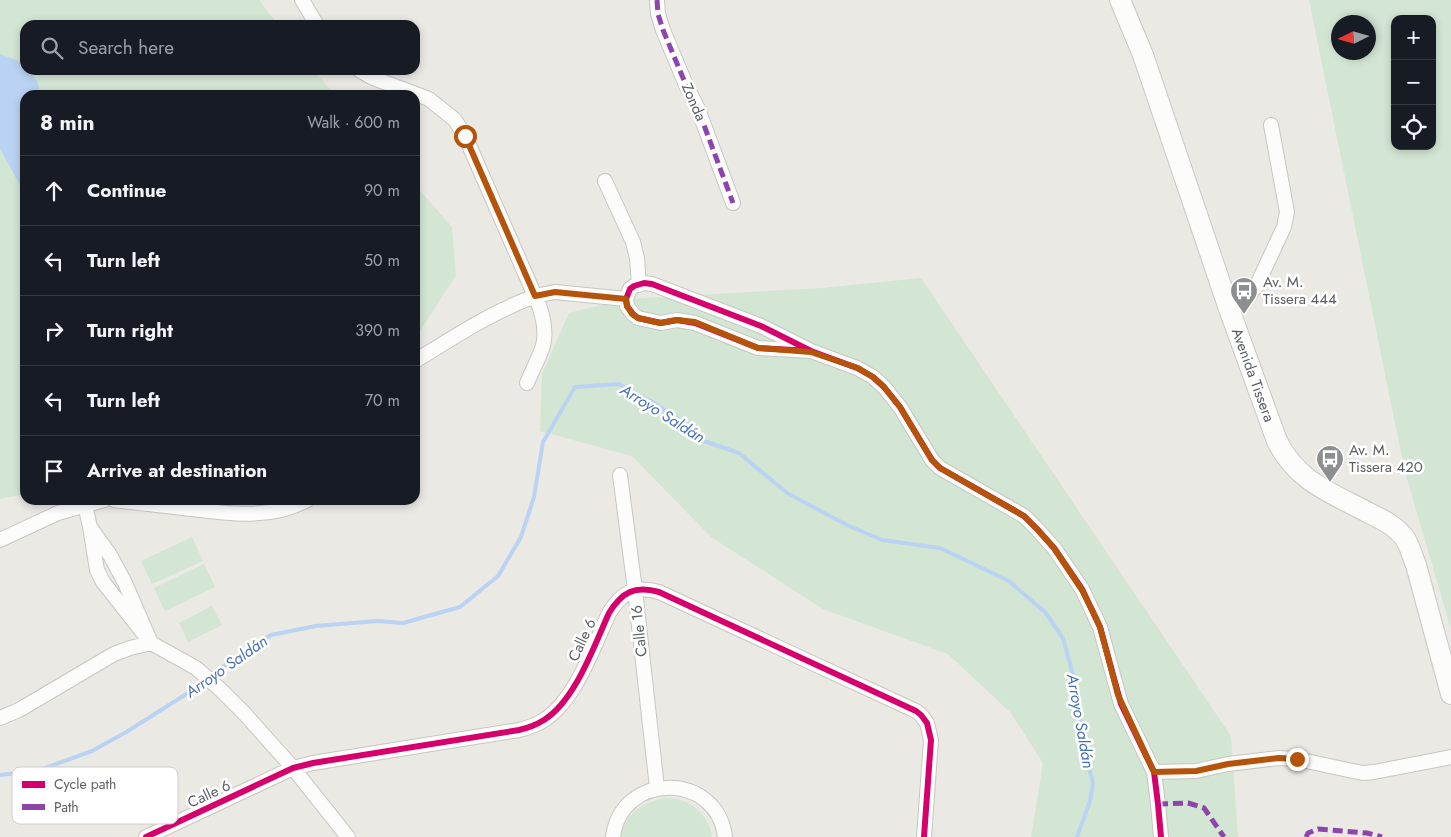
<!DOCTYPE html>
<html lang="en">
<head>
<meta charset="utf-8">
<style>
	:root { --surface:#171b24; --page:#20242c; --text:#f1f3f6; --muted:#9ea1a6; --line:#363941 }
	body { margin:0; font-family:Jost,sans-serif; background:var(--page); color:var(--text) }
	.controls { position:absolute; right:15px; top:15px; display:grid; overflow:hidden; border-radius:10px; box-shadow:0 2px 8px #0003 }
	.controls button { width:45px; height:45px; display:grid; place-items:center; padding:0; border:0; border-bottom:1px solid var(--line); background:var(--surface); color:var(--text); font:25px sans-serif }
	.compass { position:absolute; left:1331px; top:15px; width:45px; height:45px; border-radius:50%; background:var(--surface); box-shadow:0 2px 8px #0003; rotate:265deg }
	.stop { position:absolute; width:15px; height:15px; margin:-11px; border:4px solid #b45309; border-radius:50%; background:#fff }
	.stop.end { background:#b45309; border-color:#fff; box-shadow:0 1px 5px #0008 }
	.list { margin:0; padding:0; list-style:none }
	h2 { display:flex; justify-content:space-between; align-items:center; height:65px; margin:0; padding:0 20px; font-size:21px }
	h2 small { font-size:16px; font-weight:400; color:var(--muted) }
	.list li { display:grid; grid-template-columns:32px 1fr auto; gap:15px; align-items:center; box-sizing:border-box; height:70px; padding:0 20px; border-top:1px solid var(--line) }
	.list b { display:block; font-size:19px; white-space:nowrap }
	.list em { font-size:16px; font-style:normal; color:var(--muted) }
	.icon { flex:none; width:28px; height:28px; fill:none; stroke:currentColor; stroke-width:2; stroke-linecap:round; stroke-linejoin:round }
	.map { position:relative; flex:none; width:1451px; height:837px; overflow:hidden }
	.search { position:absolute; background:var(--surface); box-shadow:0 2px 8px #0003; left:20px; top:20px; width:400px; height:55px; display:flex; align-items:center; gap:12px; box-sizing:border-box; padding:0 18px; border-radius:15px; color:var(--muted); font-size:19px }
	.panel { position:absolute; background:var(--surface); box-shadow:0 2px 8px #0003; left:20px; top:90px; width:400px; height:415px; border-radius:15px }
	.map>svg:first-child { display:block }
</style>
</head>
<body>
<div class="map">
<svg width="1451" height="837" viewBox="0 0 1451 837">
	<rect width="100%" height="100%" fill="#eae9e4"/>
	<path fill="#d3e5d3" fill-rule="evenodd" d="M0,0h259l19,25h-253v45h289l21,25h-310v399l-25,5z
		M1309,0h142v629l-46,-157zM1395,19h37v127h-37zM1338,22h30v30h-30z
		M415,185l37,42 4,48 -41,64z
		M921,278l310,458 7,101h-207l12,-74 -32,-50 -63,-59 -125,-45 -112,-72 -79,-81 -92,-25 2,-57 27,-61 57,-14 196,-11z
		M192,537l11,24 -51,23 -11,-23z
		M204,564l11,23 -50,24 -11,-23z
		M212,606l10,19 -34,17 -9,-19z
		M664,798c5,0 11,0 16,2 16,4 30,20 32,37h-91c4,-23 21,-34 43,-39z"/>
	<path fill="#bad3f3" d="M0,54l16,6 9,7v3h3l9,11 4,14h-16v99l-25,-45z"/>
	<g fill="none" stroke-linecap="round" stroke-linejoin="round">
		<path stroke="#bad3f3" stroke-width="4" d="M0,775l37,-4 55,-20 36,-20 74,-47 13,-12 56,-37 45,-9 61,-5 26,2 57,-16 38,-31 23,-39 13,-40 9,-55 32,-55 44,-3 35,19 36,24 11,13 38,13 48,40 60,32 35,15 58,8 69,33 36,31 18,26 15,55 4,49 11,41 -3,18 -13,36"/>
		<defs>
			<path id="minor" d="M302,0l15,25
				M657,0l1,14 5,16 23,55 12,24 35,94
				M359,70l14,8 56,21 26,21 10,16 70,160c-43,16 -81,41 -120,65
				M605,181l28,61 4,16 2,27
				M1228,306l18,-9 10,-10 28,-60 3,-15 -16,-87
				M811,351l-53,-3 -63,-25 -18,-3 -16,3 -23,-5 -5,-4 -6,-8 -1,-7 4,-10 4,-3 10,-3 8,1 109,42 50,25 46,17 16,9 11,10 16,20 32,53 8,8 84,48 13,13 17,19 28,41 18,38 21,77 33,68 4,32 3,33
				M527,383c5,-12 12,-25 16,-37 4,-16 -1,-36 -8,-50l20,-4 71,7
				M620,475l15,115 22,198
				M114,500c23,3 46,5 69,8 40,5 87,13 124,-8
				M85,505l5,22 7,43 6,12 48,61 -26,-60 -15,-28 -20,-28
				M0,540l58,-27 46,-13
				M0,718l19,-8 95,-56 16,-6 21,-5 45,25 26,23 22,22 49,55 55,69
				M1154,772l42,-1 32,-7 51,-6 18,1 51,11 15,3 11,-1 77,-15
				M146,837l147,-69 20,-5 206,-33c9,-2 17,-5 25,-10 31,-19 50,-74 65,-107 13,-21 26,-28 50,-21l257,119 5,4 6,8 4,17 -7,97
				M613,837c8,-65 104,-66 112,0"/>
			<path id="secondary" d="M1120,0l23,55 85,251 49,135c20,41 55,52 92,72 14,7 24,11 35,24 6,8 8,19 12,28l35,129"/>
		</defs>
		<use href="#minor" stroke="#c6c6c5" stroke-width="16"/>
		<use href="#secondary" stroke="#c7c7c6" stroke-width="22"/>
		<use href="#minor" stroke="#fcfcfb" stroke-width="14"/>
		<use href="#secondary" stroke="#fcfcfb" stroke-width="20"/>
		<path stroke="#8e44ad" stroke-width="5" stroke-dasharray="10 5" stroke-linecap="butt" d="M657,0l1,14 5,16 23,55 12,24 35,94
			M1158,804l30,-1 16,5 20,29
			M1306,837l2,-4 10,-4 49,4 15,4"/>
		<defs>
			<path id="cycleway" d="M811,351l-53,-3 -63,-25 -18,-3 -16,3 -23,-5 -5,-4 -6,-8 -1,-7 4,-10 4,-3 10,-3 8,1 109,42 50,25 46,17 16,9 11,10 16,20 32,53 8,8 84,48 13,13 17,19 28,41 18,38 21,77 33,68 4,32 3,33
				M146,837l147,-69 20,-5 206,-33c9,-2 17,-5 25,-10 31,-19 50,-74 65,-107 13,-21 26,-28 50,-21l257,119 5,4 6,8 4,17 -7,97"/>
		</defs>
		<use href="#cycleway" stroke="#fff" stroke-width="9"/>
		<use href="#cycleway" stroke="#d6006c" stroke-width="6"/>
	</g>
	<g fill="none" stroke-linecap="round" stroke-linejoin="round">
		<path stroke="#b45309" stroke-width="6" d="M465,136l70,160 20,-4 71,7 1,7 5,8 6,4 22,5 17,-3 18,2 63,26 53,4 47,16 15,9 11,10 16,20 32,53 8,8 84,48 13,13 17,19 28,42 11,22 7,15 18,68 36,77 42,-1 32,-7 51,-6 18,1"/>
	</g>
	<defs>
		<symbol id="bus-pin" viewBox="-11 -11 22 30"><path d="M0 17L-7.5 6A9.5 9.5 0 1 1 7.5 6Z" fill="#8c8e90" stroke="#fff"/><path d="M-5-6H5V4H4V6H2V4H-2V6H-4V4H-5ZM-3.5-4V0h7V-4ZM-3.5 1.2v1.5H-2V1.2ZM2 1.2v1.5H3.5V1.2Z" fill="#fff"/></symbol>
	</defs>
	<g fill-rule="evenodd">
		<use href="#bus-pin" x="1228" y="275" width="32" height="43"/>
		<use href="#bus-pin" x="1314" y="443" width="32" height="43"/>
	</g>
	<g text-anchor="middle" stroke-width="5" stroke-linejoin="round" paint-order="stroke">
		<g font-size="15" fill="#5a5d62" stroke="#fff">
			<text transform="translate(694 102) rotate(66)" y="5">Zonda</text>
			<text transform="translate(1253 375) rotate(70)" y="5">Avenida Tissera</text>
			<text transform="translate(639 631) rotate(-96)" y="5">Calle 16</text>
			<text transform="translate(582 640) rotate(-65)" y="5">Calle 6</text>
			<text transform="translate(209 794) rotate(-25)" y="5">Calle 6</text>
		</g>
		<g font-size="15" fill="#5a5d62" stroke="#fff" text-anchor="start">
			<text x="1263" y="287">Av. M.<tspan x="1263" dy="17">Tissera 444</tspan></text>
			<text x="1349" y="455">Av. M.<tspan x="1349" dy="17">Tissera 420</tspan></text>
		</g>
		<g font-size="16" font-style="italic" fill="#4a72ba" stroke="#fff">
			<text transform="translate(663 413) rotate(32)" y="6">Arroyo Saldán</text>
			<text transform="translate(226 666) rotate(-35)" y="6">Arroyo Saldán</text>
			<text transform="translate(1081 721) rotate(80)" y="6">Arroyo Saldán</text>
		</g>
	</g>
	<rect x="12" y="767" width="166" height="57" rx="8" fill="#fff" stroke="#ceced0" stroke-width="1"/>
	<rect x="22" y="781" width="23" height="7" fill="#d6006c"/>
	<rect x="22" y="804" width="23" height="6" fill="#8e44ad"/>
	<g font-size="14" fill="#5a5d62">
		<text x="54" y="789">Cycle path</text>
		<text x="54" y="812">Path</text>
	</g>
</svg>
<div class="controls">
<button>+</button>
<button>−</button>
<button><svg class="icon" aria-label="locate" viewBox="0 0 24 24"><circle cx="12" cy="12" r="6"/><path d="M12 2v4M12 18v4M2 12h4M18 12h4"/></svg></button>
</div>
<svg class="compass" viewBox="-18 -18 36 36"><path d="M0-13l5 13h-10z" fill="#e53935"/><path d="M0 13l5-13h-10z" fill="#9ea1a6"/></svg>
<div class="stop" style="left:465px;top:136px"></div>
<div class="stop end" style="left:1297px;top:759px"></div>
<div class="search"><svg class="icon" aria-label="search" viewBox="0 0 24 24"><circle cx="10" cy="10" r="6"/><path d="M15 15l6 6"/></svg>Search here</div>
<section class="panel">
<h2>8 min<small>Walk · 600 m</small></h2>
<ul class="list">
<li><svg class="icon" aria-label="ahead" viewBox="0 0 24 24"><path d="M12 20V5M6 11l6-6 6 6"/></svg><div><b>Continue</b></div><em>90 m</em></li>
<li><svg class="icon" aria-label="left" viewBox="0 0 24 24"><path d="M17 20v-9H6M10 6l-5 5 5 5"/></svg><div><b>Turn left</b></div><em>50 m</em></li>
<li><svg class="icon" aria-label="right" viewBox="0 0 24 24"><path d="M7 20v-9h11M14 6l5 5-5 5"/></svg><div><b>Turn right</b></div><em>390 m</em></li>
<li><svg class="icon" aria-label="left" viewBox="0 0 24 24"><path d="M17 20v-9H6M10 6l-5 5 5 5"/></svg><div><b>Turn left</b></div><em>70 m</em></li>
<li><svg class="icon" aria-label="arrive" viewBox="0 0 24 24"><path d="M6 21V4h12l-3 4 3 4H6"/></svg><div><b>Arrive at destination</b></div></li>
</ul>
</section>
</div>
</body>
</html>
